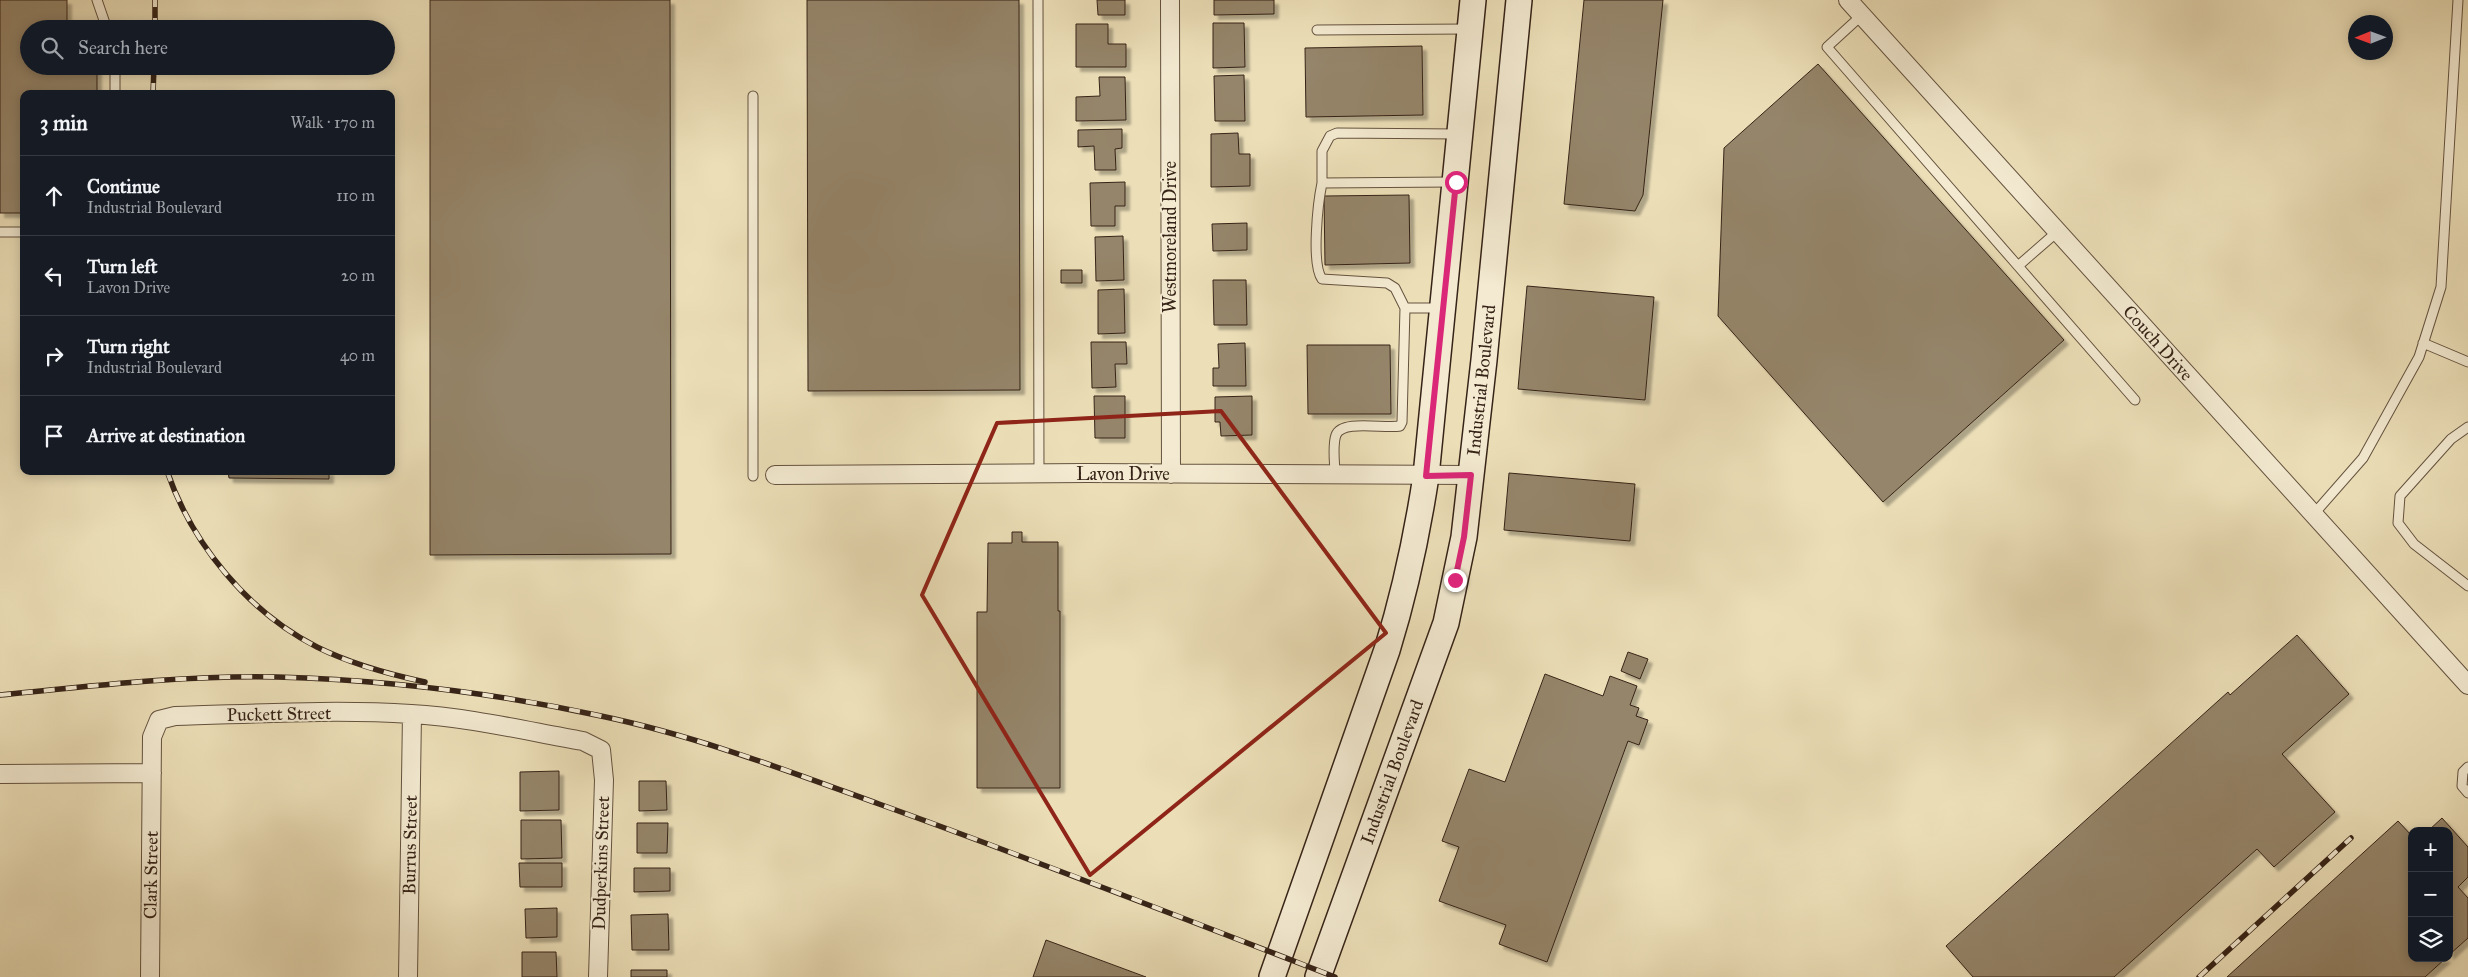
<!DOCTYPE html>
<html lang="en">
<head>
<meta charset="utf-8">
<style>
	:root { --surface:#171b24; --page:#242831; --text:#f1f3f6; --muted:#9ea1a6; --line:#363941 }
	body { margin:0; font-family:"IM FELL Great Primer",serif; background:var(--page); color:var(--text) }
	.controls { position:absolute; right:15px; bottom:15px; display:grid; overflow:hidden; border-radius:10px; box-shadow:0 2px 12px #0003 }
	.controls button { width:45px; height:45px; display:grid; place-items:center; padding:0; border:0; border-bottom:1px solid var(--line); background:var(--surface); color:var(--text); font:25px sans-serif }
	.compass { position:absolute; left:2348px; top:15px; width:45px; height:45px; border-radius:50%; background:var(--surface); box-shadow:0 2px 12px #0003; rotate:269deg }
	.stop { position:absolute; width:15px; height:15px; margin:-11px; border:4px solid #db2777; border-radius:50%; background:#fff }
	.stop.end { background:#db2777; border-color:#fff; box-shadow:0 1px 5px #0008 }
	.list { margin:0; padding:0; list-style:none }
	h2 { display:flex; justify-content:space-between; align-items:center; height:65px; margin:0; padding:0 20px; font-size:21px }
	h2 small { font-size:16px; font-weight:400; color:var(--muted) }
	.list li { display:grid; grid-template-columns:32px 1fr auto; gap:15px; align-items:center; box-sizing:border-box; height:80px; padding:0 20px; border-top:1px solid var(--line) }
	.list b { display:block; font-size:19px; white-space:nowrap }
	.list p { margin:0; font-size:16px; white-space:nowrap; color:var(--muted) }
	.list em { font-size:16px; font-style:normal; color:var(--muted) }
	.icon { flex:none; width:28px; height:28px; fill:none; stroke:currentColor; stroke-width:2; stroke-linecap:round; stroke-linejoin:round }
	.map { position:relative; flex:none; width:2468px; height:977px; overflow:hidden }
	.search { position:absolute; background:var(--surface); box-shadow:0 2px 12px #0003; left:20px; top:20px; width:375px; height:55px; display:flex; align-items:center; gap:12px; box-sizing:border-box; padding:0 18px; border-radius:28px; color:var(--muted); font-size:19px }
	.panel { position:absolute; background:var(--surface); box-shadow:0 2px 12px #0003; left:20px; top:90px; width:375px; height:385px; border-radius:10px }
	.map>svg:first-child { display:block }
</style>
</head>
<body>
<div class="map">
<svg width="2468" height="977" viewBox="0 0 2468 977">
	<defs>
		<filter id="shadow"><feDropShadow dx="4.5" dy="4.5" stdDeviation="1" flood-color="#0004"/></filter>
	</defs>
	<rect width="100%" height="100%" fill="#ecdfb8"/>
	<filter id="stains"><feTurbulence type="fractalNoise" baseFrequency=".004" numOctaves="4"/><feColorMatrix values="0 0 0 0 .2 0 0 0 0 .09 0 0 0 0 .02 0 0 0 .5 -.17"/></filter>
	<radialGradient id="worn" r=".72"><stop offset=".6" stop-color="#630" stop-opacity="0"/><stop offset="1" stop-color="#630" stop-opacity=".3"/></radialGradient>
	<path fill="#95856b" stroke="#362317" filter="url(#shadow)" d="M0,0h67v29h-38v37l68,1v27h-73v119h-24z
		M430,0h240l1,554 -241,1z
		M807,0h212l1,390 -212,1z
		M1097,0h28v15h-27z
		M1214,0h60v14l-60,1z
		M1584,0h79l-20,195 -8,16 -71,-7z
		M1213,23h31l1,44 -32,1z
		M1076,24h32v20h18v23h-50z
		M1422,46l1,69 -117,2 -1,-69z
		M1818,64l246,276 -181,162 -165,-186 6,-168z
		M1244,75l1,46h-30l-1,-45z
		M1099,77h26l1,43 -50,1v-24l24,-1z
		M1122,129v19l-7,1 1,21h-21l-1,-24 -16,1v-17z
		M1238,133l1,21h11v32l-39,1v-53z
		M1125,182v24h-10v20h-24l-1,-43z
		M1409,195l1,68 -85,2 -1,-69z
		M1247,223v27l-34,1 -1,-27z
		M1123,236l1,44 -28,1 -1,-44z
		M1061,270h21v13h-21z
		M1213,280h33l1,45h-33z
		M1527,286l127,11 -9,103 -127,-11z
		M1124,289l1,44 -27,1v-44z
		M1091,342h35l1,22h-12l1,23 -24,1z
		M1245,343l1,43h-33v-18h6l-1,-24z
		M1307,345h83l1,69h-83z
		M1094,396h31v42h-30z
		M1252,396v39l-31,1 -1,-14h-5v-25z
		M228,471h101v8l-100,-1z
		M1509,473l126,11 -5,57 -126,-11z
		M1012,532h10v10h36v69h2v177h-83v-176h10l1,-69h24z
		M2297,635l52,59 -67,60 53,58 -61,55 -17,-18 -143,128h-141l-27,-31 282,-254 2,3z
		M1628,652l20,7 -8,20 -19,-8z
		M1545,674l58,22 7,-20 27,10 -7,19 9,3 -3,8 12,4 -9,25 -11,-4 -81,221 -48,-18 7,-19 -67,-24 20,-54 -17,-6 27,-72 36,13z
		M559,771v39l-39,1v-39z
		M639,781h27l1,29 -28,1z
		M2442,818l26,29v30l-10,10 10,11v40l-19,17v-124h-21z
		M521,820h40l1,38 -41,1z
		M2398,821l14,15v122h34l-21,19h-198z
		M637,823h31l-1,30h-30z
		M519,863h43v24h-42z
		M634,868h36v23l-36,1z
		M557,908v29l-31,1 -1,-29z
		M668,914l1,36h-37l-1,-35z
		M1046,940l100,37h-113z
		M522,952h34l1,25h-35z
		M631,970h36v7h-36z"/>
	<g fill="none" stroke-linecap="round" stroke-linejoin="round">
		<defs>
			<path id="service" d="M97,0l10,29
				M1038,0l1,473
				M1862,15l-35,32 191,219 39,-34
				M1317,30l151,-1
				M115,66v28
				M1452,182l-130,1v-32l8,-15 7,-3 120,1
				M1322,183c-4,19 -11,81 0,96l65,4 8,5 10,20 -3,114 -2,4c-15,3 -58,-7 -64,9 -4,11 -1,28 -1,40
				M0,232h24
				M2018,266l117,134
				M1405,308h35
				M2423,343l45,19
				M2468,427l-17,12 -51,57 -2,27 16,21 54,42
				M753,476v-380
				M2313,515l50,-57 56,-101 22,-70 17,-287
				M2468,767l-5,5 -1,14 6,7"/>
			<path id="minor" d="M1170,0l1,474
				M1848,0l620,685
				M775,475l312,-2 384,2
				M0,774l152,-1
				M150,977l2,-240 7,-17 16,-4c78,-2 158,-7 236,-2 57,3 115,17 172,27l18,9 3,30 -6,197
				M408,977l4,-263"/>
			<g id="secondary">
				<path d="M1272,977l115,-327c18,-58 30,-115 39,-174l47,-476"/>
				<path id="s1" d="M1318,977l128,-354 18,-86 20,-177 35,-360"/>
			</g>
		</defs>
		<use href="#service" stroke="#64523f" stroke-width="11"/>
		<use href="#minor" stroke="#64523f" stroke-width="20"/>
		<use href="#secondary" stroke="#362317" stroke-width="28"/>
		<use href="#service" stroke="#f3ead1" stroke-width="9"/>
		<use href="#minor" stroke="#f3ead1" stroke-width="18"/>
		<use href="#secondary" stroke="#f3ead1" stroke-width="25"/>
		<defs>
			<path id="rail" d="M155,29v-29
				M153,94l1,-28
				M167,471c25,73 81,141 150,176 34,17 71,27 108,35
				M0,695c92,-9 185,-20 277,-18 109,3 218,16 324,39 96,20 187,55 278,88 153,55 304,114 456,173
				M2199,977l152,-139"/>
		</defs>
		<use href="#rail" stroke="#362317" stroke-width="5.5"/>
		<use href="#rail" stroke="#f3ead1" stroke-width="4" stroke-dasharray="11" stroke-linecap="butt"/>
	</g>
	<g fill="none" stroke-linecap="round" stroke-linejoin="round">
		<path stroke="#db2777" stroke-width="6" d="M1455,580l9,-43 7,-62 -45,1 30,-294"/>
	</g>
	<path fill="none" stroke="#8f2418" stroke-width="4" stroke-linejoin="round" d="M1221,411l165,222 -296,242 -168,-280 75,-172z"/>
	<g text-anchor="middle" stroke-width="4" stroke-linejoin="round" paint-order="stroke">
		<g font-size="18" fill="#362317" stroke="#f3ead1">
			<text transform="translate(1170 237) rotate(-90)" y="6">Westmoreland Drive</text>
			<text transform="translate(2158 343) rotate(48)" y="6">Couch Drive</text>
			<text dy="6" stroke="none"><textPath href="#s1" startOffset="622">Industrial Boulevard</textPath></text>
			<text x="1123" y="480">Lavon Drive</text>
			<text transform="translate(279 714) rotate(-1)" y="6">Puckett Street</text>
			<text dy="6" stroke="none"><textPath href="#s1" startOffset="218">Industrial Boulevard</textPath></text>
			<text transform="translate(410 845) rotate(-89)" y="6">Burrus Street</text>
			<text transform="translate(601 863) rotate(-88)" y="6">Dudperkins Street</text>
			<text transform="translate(151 875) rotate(-89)" y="6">Clark Street</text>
		</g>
	</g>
	<rect width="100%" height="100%" filter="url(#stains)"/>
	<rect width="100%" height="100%" fill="url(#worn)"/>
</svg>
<div class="controls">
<button>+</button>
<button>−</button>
<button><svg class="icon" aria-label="layers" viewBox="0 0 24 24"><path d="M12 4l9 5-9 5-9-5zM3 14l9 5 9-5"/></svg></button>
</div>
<svg class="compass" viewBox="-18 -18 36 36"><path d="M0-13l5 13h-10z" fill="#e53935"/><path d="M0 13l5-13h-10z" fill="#9ea1a6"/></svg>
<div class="stop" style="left:1456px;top:182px"></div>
<div class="stop end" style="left:1455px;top:580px"></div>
<div class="search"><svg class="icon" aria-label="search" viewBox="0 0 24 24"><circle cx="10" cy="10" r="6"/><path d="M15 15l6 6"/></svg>Search here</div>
<section class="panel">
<h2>3 min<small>Walk · 170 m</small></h2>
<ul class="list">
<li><svg class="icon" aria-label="ahead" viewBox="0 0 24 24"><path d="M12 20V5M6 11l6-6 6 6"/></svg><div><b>Continue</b><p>Industrial Boulevard</p></div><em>110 m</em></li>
<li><svg class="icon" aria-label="left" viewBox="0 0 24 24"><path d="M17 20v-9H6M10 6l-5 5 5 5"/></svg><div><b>Turn left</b><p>Lavon Drive</p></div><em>20 m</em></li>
<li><svg class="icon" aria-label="right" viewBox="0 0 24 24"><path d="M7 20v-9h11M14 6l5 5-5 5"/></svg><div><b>Turn right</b><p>Industrial Boulevard</p></div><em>40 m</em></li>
<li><svg class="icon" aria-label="arrive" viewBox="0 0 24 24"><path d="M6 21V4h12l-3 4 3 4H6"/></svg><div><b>Arrive at destination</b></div></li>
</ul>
</section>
</div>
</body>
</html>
